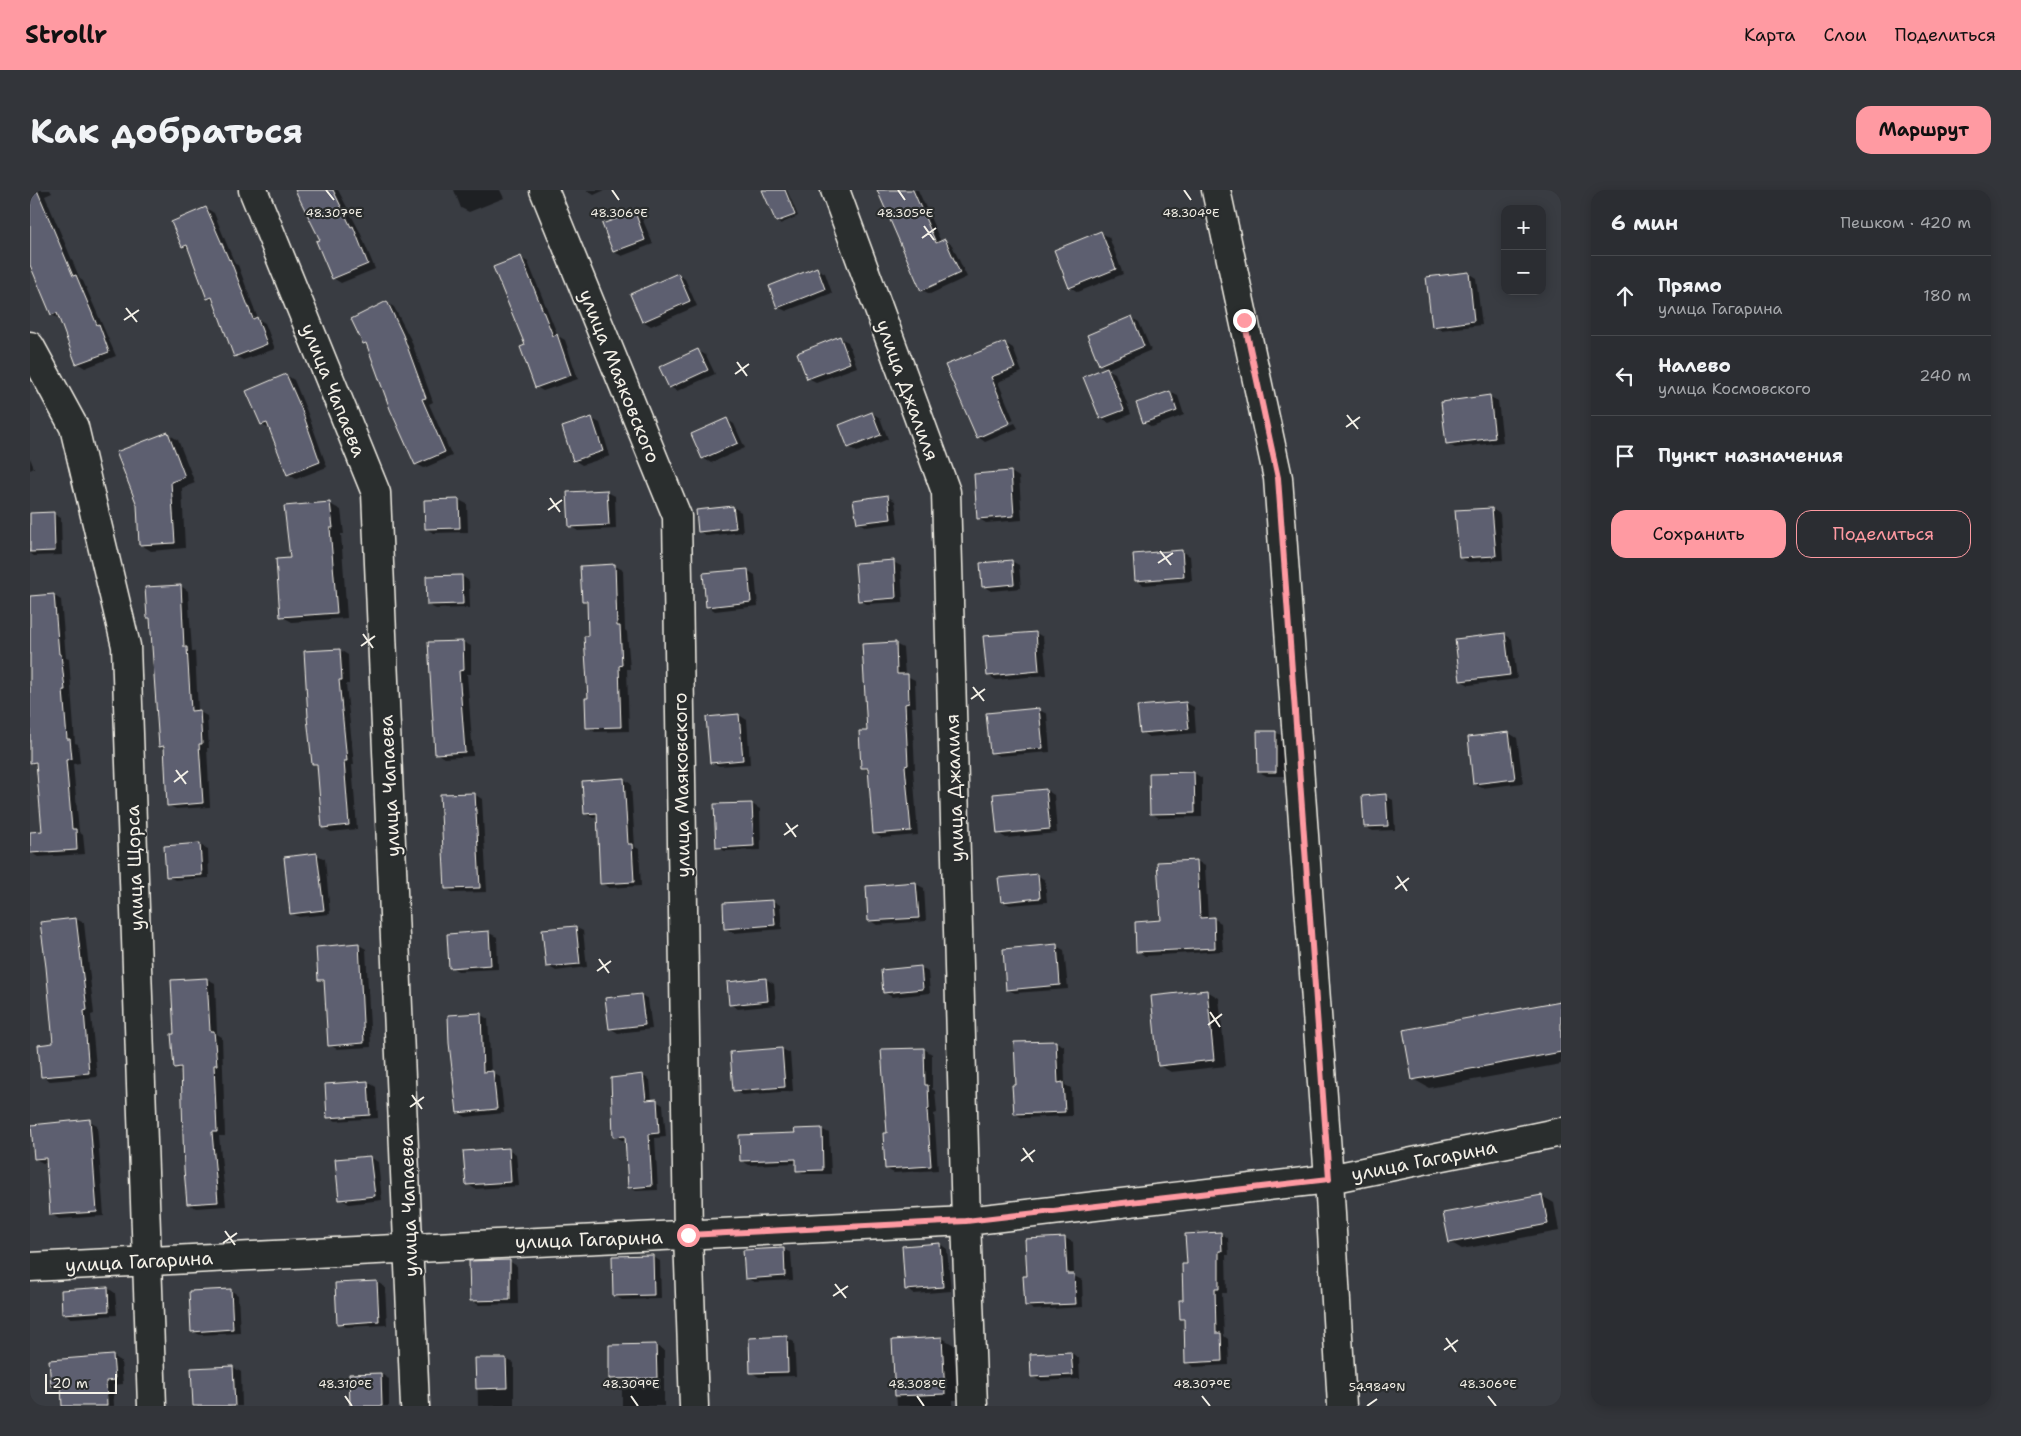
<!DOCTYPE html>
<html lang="ru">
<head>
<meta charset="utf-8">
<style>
	:root { --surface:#2b2d32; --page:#33353a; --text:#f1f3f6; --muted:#a6a8ac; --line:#47494d; --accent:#ff9aa2 }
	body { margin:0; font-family:"Shantell Sans",sans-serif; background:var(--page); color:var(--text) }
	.controls { position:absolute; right:15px; top:15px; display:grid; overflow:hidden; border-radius:10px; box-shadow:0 2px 12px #0003 }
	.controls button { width:45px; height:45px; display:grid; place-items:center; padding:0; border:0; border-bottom:1px solid var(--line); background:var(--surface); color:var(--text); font:25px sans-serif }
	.scale { position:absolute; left:15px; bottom:12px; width:72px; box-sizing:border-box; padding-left:5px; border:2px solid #f4f1e8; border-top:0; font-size:14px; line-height:18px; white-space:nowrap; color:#f4f1e8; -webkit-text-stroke:4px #2a2d2e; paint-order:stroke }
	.stop { position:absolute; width:15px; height:15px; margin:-11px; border:4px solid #ff9aa2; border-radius:50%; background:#fff }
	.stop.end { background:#ff9aa2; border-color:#fff; box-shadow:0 1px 5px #0008 }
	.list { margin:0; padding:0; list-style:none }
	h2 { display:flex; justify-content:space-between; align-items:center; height:65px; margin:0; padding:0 20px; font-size:21px }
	h2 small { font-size:16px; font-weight:400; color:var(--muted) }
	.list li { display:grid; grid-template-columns:32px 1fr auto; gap:15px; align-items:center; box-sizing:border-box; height:80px; padding:0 20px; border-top:1px solid var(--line) }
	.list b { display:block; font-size:19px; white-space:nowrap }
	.list p { margin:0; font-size:16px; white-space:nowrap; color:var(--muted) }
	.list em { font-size:16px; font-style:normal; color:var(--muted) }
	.actions { display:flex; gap:10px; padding:15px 20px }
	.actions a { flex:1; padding:11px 0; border:1px solid var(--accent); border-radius:15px; text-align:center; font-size:18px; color:var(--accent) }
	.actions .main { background:var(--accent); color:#111 }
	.icon { flex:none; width:28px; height:28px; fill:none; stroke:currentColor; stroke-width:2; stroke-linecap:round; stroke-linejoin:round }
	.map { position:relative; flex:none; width:1531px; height:1216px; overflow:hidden; border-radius:15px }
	header { display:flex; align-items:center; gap:30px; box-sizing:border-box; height:70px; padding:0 25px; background:var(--accent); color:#111 }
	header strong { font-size:24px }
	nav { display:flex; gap:28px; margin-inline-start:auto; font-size:18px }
	.intro { display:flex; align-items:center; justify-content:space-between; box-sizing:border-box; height:120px; padding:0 30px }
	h1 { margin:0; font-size:35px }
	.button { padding:12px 22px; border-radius:15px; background:var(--accent); color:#111; font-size:18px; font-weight:700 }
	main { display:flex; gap:30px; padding:0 30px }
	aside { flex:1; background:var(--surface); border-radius:15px; box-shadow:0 2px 12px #0003 }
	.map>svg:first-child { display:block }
</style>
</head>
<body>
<header>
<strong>Strollr</strong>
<nav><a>Карта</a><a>Слои</a><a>Поделиться</a></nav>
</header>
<div class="intro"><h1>Как добраться</h1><a class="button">Маршрут</a></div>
<main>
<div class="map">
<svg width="1531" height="1216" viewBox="0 0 1531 1216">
	<rect width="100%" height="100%" fill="#393c42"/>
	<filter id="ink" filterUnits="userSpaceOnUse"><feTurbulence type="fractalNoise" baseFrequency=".02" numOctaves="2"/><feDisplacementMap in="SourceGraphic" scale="10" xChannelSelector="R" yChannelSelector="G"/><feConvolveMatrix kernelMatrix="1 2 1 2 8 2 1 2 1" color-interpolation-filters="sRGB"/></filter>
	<g filter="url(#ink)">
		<path fill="#0007" d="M0,0h20l2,3 -7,3 35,83 3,2 33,75 -31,12 -8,-5 -17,-44 -8,-4 -17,-42 -5,-4z
			M266,0h42l22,42 15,37 -34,14 -8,-5 -11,-38z
			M424,0h46l4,8 -35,14 -8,-4z
			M556,0h19l-11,5z
			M747,0h10l11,26 -18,8 -3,-3z
			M852,0h36l23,52 4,-2 7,5 15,32 -37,17 -8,-4z
			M176,18l8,5 21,51 3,1 20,54 7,4 10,26 -32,11 -7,-4 -21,-54 -7,-4 -17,-47 -8,-5z
			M605,23l7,5 11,26 -31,12 -8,-4z
			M1071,43l8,4 14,37 -45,18 -8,-5z
			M491,68l7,4 30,74 7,4 13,39 -35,12 -7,-4 -10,-41z
			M787,79l8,4 7,20 -46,18 -8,-4z
			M1438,83l8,5 6,47 -41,5 -8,-4z
			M647,84l8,5 12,27 -46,20 -8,-5z
			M357,113l7,4 17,33 22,62 -4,2 23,52 -28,12 -8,-4 -47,-118 -5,-3z
			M1102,128l7,4 12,28 -44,19 8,4 16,41 -22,9 -8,-4 -16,-41 23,-10 -8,-4z
			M810,148l8,4 9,25 -41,15 -8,-4z
			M975,153l8,5 9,24 -24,10 16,38 -33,15v2l34,-14 3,5 -33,14 -7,-5 -31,-71z
			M668,161l8,4 9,19 -38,17 -7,-4z
			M256,185l8,5 14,34 19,53 -31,12 -8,-5 -18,-45 -8,-4z
			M1140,202l8,4 6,19 -32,12 -8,-5z
			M1460,207l8,4 5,41 -48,6 -8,-5z
			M842,223l8,5 8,21 -31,13 -8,-5z
			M562,229l8,4 10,33 -28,9 -8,-5z
			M696,229l8,5 11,24 -34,15 -8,-5z
			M138,244l10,6 17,43 -13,5 3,60 -34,3 -11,-7z
			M0,268l4,10 -4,2z
			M981,282l8,5 3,43 -36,3 -8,-5z
			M577,302l8,4 1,33 -38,2 -8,-5z
			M858,307l7,4 3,22 -32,4 -8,-5z
			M429,310l8,4 1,28 -34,1 -8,-4z
			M300,314l11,6 3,24h-3l6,84 -55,4 -11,-6 10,-57z
			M703,317l8,5 2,20 -36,4 -8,-5 -2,-20z
			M1462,319l8,5 3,46 -35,2 -8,-4z
			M0,324h24l7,4 1,37 -28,1 -4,-3z
			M1152,361l8,5 2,25 -48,4 -8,-4z
			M981,371l8,4 2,23 -30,3 -8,-5z
			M863,372l8,4 2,36 -36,2 -8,-4z
			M585,376l8,4 2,60 2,2 3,37h-3l2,62 -34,1 -8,-5 2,-90 -1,-34 -5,-3z
			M717,380l8,5 3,31 -43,5 -8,-5z
			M432,386l7,5 1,27 -34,1 -8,-4z
			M151,396l7,5 4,60 3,1 3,59 9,5 2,32h-2l3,59 -34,2 -8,-4 -3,-56 -5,-3 -9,-127 -3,-1z
			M23,405l8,5 5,58 3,1 6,84 3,1 2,19 -7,1 6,68 4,3 2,19 -47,3 -8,-5v-18l13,-1 -5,-67 -7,-4 -1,-13v-151z
			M1006,443l7,4 4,38 -51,5 -8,-5z
			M1474,444l8,5 5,40 -48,6 -7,-4z
			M433,452l8,4v28h-4l6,82 -29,2 -8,-5z
			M865,454l8,4 2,27 10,5 1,27h-4l3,62h-2l5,66 -36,3 -8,-4 -5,-62 -7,-5 7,-35z
			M310,460l8,5 1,29h-3l8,81h-2l5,64 -26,3 -8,-5 -5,-61 -5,-2z
			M1156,513l8,4 2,26 -47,4 -8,-5 -3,-25z
			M1009,520l8,4 3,38 -51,4 -8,-4z
			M709,525l8,5 3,44 -31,2 -7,-4z
			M1245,542l8,4 1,40h-17l-8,-4z
			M1479,543l8,5 6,45 -41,5 -8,-4 -5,-46z
			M1164,583l8,5v39l-43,1 -8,-5z
			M594,589l7,5 4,63 4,2 2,37 -32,2 -8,-5 -3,-66 -5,1 -8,-5z
			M1016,600l8,5 3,38 -51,5 -8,-5z
			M444,604l8,5 5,93 -33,1 -7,-4z
			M1355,606l8,4 2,30 -22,1 -8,-4z
			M722,614l8,5 1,41 -36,1 -8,-4z
			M170,655l8,4 1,29 -34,2 -8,-4z
			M287,665l8,4 5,55 -31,3 -7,-4z
			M1167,671l8,5 3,53 5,-1 8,5 2,28 -78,5 -7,-5 24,-30z
			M1007,685l8,5 2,22 -37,3 -8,-4z
			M886,694l8,4 2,33 -49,4 -8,-5z
			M743,711l7,4 2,24 -48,4 -8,-4z
			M46,729l8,4 10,91 -3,1 6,62 -47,4 -8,-5 12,-32z
			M545,737l8,4 4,36 -31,4 -8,-5z
			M459,743l8,4 1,32 -40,2 -7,-4z
			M329,755l7,4 5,98 -34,2 -7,-4 -4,-62 -7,-4z
			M1026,756l8,4 4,39 -53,4 -8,-4z
			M890,777l8,5 2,21 -38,4 -8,-5z
			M177,789l8,4 2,51 5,3 3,99h-6l7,70 -30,2 -8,-4 -6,-133 -7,-4 1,-32z
			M736,789l8,5 2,21 -38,4 -8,-5z
			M1177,801l12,7 7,68 -55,6 -12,-7z
			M611,805l7,4 4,30 -34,4 -8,-5z
			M1531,812v62l-132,24 -16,-9z
			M451,825l7,4 3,53 9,5 4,36 -38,4 -7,-4z
			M1026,852l8,4 1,39 6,3 1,28 -49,2 -8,-4 2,-28z
			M752,859l8,4 3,38 -51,4 -8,-5z
			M894,859l8,5v35l3,2 2,22 -3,1 4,56 -44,3 -8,-4 2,-35z
			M613,886l7,4 2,21h4l7,4 3,32 -11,1 3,52 -22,1 -6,-4 -3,-47h-5l-7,-4z
			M338,892l8,5 2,31 -42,3 -8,-4z
			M59,931l8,4 7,91 -45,3 -8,-5 -4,-51h-4l-8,-4z
			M791,939l8,4 2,41h-26l-8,-4v-7l-48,2 -8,-5 55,-26z
			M478,959l8,5 3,32 -44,3 -8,-5z
			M340,967l8,5 4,38 -33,4 -8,-5 -4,-38z
			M1512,1006l12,7 5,28 -97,18 -12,-7z
			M1191,1043l7,5 1,17h-3l1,38h-5l2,43 4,3 1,26 -35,2 -8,-5 -1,-41 -4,-2 7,-54z
			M1035,1048l8,4 1,34 8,4 1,27 -49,3 -8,-5 3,-28z
			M910,1054l7,5 4,42 -37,3 -7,-5z
			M753,1059l8,4 2,27 -39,2 -8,-4z
			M622,1066l8,5 1,38 -39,1 -8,-5z
			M479,1071l8,5 1,38 -39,1 -8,-5z
			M347,1092l8,5 2,38 -41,2 -8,-4z
			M78,1098l7,5 2,22 -46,3 -7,-5z
			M200,1100l8,5 2,38 -40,2 -8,-4z
			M757,1148l7,4 2,34 -37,1 -8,-5z
			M912,1148l12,7 3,55h-4v6h-56l-4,-65z
			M626,1155l8,5v56h-42v-24l-4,1 -8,-5v-32z
			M1041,1163l8,5 1,21 -40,2 -8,-5 -1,-21z
			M83,1166l8,5 2,23 -10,1 1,21h-51v-17l-10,-4z
			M476,1169l8,4v43h-36l-1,-46z
			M203,1177l8,5 1,34h-48z
			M351,1184l8,5v27h-38z"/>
		<path fill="#5d5e70" stroke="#f4f1e8" d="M0,0h7l36,86 3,-1 21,50 2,-1 10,28 -33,12 -19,-51 -6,2 -21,-50z
			M265,0h38l18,37 2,-1 15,38 -36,15 -16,-38 4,-1z
			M732,0h23l10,25 -19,7z
			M847,0h36l23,53 9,-4 15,34 -39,18z
			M176,17l23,53 1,-1 23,60 4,-2 10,27 -33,13 -22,-60 -5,2 -20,-54 -5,2 -11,-25z
			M605,22l10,28 -32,12 -11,-28z
			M1071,41l15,38 -47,19 -15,-38z
			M491,66l32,80 4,-2 14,41 -36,13 -15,-41 5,-2 -32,-78z
			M787,77l8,22 -48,19 -8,-22z
			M1439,82l5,49 -42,6 -6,-50z
			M648,83l12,28 -48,21 -12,-28z
			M357,111l16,34 23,63 -4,1 23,53 -30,13 -25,-56 -24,-66 -3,1 -12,-25z
			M1102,126l12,30 -45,19 -12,-30z
			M810,146l10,27 -43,16 -10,-26z
			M975,152l10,26 -24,9 19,46 -33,15 -32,-73z
			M668,159l10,21 -39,18 -10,-21z
			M1077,177l17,43 -24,9 -17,-42z
			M256,184l15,34 19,54 -33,13 -20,-52 -6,2 -15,-34z
			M1140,201l7,20 -34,12 -7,-20z
			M1460,205l5,43 -49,6 -5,-42z
			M842,222l9,23 -33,13 -9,-23z
			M562,227l11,34 -30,10 -11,-34z
			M697,228l11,25 -36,16 -11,-25z
			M138,242l17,45 -14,5 4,61 -36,2 -2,-40 -21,-53z
			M981,281l3,45 -37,3 -3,-45z
			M577,300l2,35 -40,2 -2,-35z
			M858,305l3,24 -34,4 -4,-23z
			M429,309l1,29 -35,1 -1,-29z
			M300,312l3,26h-3l7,85 -57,4 -4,-58 14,-1 -6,-52z
			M703,316l3,22 -38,4 -2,-22z
			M1462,318l4,48 -37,2 -4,-48z
			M24,322l1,39 -25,1v-39z
			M1152,360l2,27 -49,4 -2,-27z
			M864,370l2,38 -38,3 -3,-38z
			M982,370l2,24 -32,3 -2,-24z
			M585,374l2,62h3l2,39 -3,1 2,61 -35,1 -1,-30h3l-4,-62h4l-1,-35h-5l-2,-35z
			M718,379l3,33 -45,5 -3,-34z
			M432,385l1,29 -36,1 -1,-29z
			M151,395l3,62h3l4,64 9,-1 2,34h-3l4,59 -36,3 -3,-60 -5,1 -9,-129h-3l-2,-31z
			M24,404l5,60h2l4,36h-2l4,49h3l2,20 -6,1 6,69h4l1,21 -47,3v-21l12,-1 -6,-69 -6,1v-167z
			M1006,442l3,39 -52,5 -4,-40z
			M1475,443l5,42 -50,6 -5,-42z
			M433,451l1,29 -5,1 6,81 -30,2 -7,-112z
			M866,452l1,32h11l1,29 -4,1 3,61 -3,1 6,65 -38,3 -5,-66h-7l-2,-37h8l-5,-87z
			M310,459l2,31h-3l8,81h-3l5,64 -27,3 -5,-64h-5l-5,-47h1l-4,-66z
			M1156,512l3,27 -49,4 -3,-27z
			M1009,518l4,40 -53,5 -4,-40z
			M709,524l4,46 -33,3 -4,-46z
			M1227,541h19v41h-18z
			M1479,542l6,47 -42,5 -5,-47z
			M1164,582l1,41 -45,1 -1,-41z
			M594,588l4,66h4l2,38 -34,2 -3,-71 -13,1 -2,-33z
			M1016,599l4,40 -53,5 -4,-40z
			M445,603l5,95 -35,1 -5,-95z
			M1356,604l2,32 -24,1 -2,-31z
			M722,613l2,43 -38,2 -2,-44z
			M170,653l2,32 -36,2 -2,-31z
			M287,663l7,57 -34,4 -6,-57z
			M1167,670l3,58 14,-1 1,31 -79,4 -1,-30 26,-2 -4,-58z
			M1008,684l2,24 -39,4 -3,-24z
			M886,692l3,36 -51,3 -2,-35z
			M743,710l2,25 -51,4 -1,-26z
			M46,728l11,92 -3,1 5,62 -48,4 -3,-32 15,-2 -7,-76 -6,-45z
			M546,736l4,38 -34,3 -4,-38z
			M459,741l2,34 -42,3 -2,-34z
			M329,753l5,100 -36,3 -4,-66h-6l-2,-33z
			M1027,754l3,41 -54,5 -3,-41z
			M891,776l2,23 -40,4 -2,-23z
			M177,788l3,53h4l3,34h-3l3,67h-5l6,70 -31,2 -3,-35 -3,-102 -7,1 -3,-34h3l-3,-54z
			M736,788l2,23 -39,4 -2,-23z
			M1177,800l7,70 -56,6 -7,-70z
			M611,804l4,31 -36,4 -4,-31z
			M1531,811v51l-149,28 -9,-50z
			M451,823l2,59 10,-1 4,38 -40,4 -8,-70 -1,-28z
			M1026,851l2,42 5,-1 2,30 -51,2 -2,-29h4l-2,-43z
			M752,858l3,39 -52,4 -3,-39z
			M894,858l1,37h3l1,24 -2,1 4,56 -46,3 -2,-36h4l-6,-84z
			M613,884l3,26 11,-1 2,34 -10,1 3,52 -24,2 -3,-52 -12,1 -2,-59z
			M338,891l2,34 -43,3 -2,-34z
			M60,929l7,93 -47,3 -4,-57 -12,1 -3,-34z
			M792,938l1,42 -27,1v-12l-56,2 -1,-26 56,-2 -1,-4z
			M479,958l2,34 -45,3 -3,-34z
			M340,966l5,40 -36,4 -4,-41z
			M1512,1005l6,29 -99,19 -6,-30z
			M1191,1042l1,19h-3v38h-4l1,44h5l1,28 -37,2 -1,-44h-4l-1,-19h4l-1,-36h5l-2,-30z
			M1035,1047l2,37h7l2,30 -51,2 -2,-30h4l-2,-37z
			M910,1053l3,44 -38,3 -3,-44z
			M754,1058l1,28 -40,3 -2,-29z
			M623,1065l1,40 -41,1 -1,-40z
			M480,1070v40l-40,1 -1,-40z
			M347,1091l2,40 -42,3 -2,-41z
			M78,1097l1,24 -47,3 -1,-24z
			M201,1099l2,40 -42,3 -2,-41z
			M757,1146l1,36 -38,1 -1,-35z
			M912,1147l3,57 -50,2 -3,-56z
			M626,1154l1,34 -48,1v-34z
			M1041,1162l2,23 -42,2 -1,-23z
			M83,1165l2,25 -9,1 1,25h-45l-1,-21 -10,1 -2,-26z
			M445,1168h31l1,30 -31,1z
			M203,1176l2,40h-42l-2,-38z
			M351,1183l1,33h-32l-1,-32z"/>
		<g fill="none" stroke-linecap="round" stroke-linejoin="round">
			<defs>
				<path id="street" d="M223,0l123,303 39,913
					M514,0l133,326 11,719 6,171
					M805,0l111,302 20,729 7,185
					M0,156l44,81 52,219 26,760
					M0,1077l936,-46 363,-42"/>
				<path id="secondary" d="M1186,0l62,288 51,701 13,227
					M1299,989l232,-47"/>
			</defs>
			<use href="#street" stroke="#f4f1e8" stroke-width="31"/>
			<use href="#secondary" stroke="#f4f1e8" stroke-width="31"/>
			<use href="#street" stroke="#2a2d2e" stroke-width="28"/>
			<use href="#secondary" stroke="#2a2d2e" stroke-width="28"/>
		</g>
	</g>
	<g fill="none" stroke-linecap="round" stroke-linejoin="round" filter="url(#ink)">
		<path stroke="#ff9aa2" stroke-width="6" d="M658,1045l278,-14 363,-42 -51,-701 -34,-158"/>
	</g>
	<path fill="none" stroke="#f4f1e8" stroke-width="2" d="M296,0l8,10M582,0l7,10M868,0l7,10M1154,0l7,10M894,36l10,14M892,48l14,-10M96,118l11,14M94,130l15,-10M707,172l10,14M705,184l14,-10M1317,225l11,14M1316,237l14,-10M520,308l10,14M518,320l14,-10M1130,361l11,14M1128,373l15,-10M333,444l10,14M331,456l14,-10M943,497l11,14M941,509l14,-10M146,580l10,14M144,592l14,-11M756,633l10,14M754,645l14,-10M1367,686l10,15M1365,699l14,-11M569,769l10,14M567,781l14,-10M1180,822l10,15M1178,835l14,-11M382,905l10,14M380,917l14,-10M993,958l10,14M991,971l14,-11M195,1041l10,14M193,1053l14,-10M805,1094l11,14M803,1106l15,-10M1416,1148l10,14M1414,1160l14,-10M315,1206l7,10M601,1206l7,10M887,1206l7,10M1172,1206l8,10M1458,1206l8,10M1337,1216l10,-7"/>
	<g text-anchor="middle" stroke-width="4.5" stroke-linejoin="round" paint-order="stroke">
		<g font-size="19" fill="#f4f1e8" stroke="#2a2d2e">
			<text transform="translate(590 186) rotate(68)" y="7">улица Маяковского</text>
			<text transform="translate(304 200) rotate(68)" y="7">улица Чапаева</text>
			<text transform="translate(878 200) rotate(70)" y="7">улица Джалиля</text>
			<text transform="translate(651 595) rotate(-91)" y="7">улица Маяковского</text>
			<text transform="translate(359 596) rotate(-93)" y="7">улица Чапаева</text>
			<text transform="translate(924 598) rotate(-92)" y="7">улица Джалиля</text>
			<text transform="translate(104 678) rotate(-92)" y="7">улица Щорса</text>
			<text transform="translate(1394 970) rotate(-11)" y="7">улица Гагарина</text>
			<text transform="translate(378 1016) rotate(-92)" y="7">улица Чапаева</text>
			<text transform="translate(559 1049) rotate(-2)" y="7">улица Гагарина</text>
			<text transform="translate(109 1071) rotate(-3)" y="7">улица Гагарина</text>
		</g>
	</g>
	<g font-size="12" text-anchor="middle" fill="#f4f1e8" stroke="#2a2d2e" stroke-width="4.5" stroke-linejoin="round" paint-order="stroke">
		<text x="304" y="27">48.307°E</text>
		<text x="589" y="27">48.306°E</text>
		<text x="875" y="27">48.305°E</text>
		<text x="1161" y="27">48.304°E</text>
		<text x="315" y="1198">48.310°E</text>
		<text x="601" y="1198">48.309°E</text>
		<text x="887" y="1198">48.308°E</text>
		<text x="1172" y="1198">48.307°E</text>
		<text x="1458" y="1198">48.306°E</text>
		<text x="1347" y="1201">54.984°N</text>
	</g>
</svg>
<div class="controls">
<button>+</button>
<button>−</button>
</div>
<div class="scale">20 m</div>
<div class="stop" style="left:658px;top:1045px"></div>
<div class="stop end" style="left:1214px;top:130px"></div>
</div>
<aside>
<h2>6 мин<small>Пешком · 420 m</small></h2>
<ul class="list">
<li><svg class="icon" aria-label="ahead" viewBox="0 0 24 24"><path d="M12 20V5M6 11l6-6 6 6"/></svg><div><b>Прямо</b><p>улица Гагарина</p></div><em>180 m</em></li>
<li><svg class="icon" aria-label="left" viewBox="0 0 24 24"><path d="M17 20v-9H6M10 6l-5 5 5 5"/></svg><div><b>Налево</b><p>улица Космовского</p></div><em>240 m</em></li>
<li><svg class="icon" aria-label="arrive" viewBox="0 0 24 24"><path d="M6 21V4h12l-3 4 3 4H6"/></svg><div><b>Пункт назначения</b></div></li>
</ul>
<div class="actions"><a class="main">Сохранить</a><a>Поделиться</a></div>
</aside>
</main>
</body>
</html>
